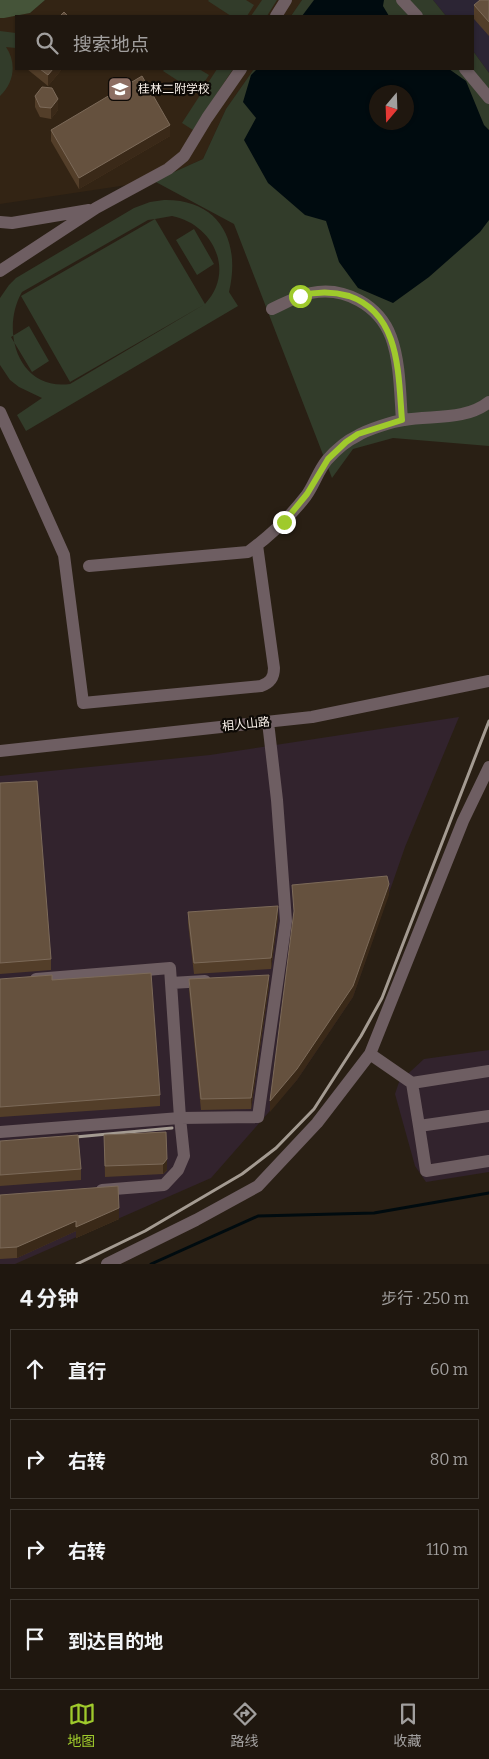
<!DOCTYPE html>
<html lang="zh">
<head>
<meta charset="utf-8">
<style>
	:root { --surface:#1f170f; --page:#272018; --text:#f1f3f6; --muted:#a19f9e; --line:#3c362f; --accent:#9fca2c }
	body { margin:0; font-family:Bitter,"Noto Sans SC",serif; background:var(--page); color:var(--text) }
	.compass { position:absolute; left:369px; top:85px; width:45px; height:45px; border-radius:50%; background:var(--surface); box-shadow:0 1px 4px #0004; rotate:199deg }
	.stop { position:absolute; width:15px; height:15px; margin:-11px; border:4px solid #9fca2c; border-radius:50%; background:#fff }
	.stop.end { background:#9fca2c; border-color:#fff; box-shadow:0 1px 5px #0008 }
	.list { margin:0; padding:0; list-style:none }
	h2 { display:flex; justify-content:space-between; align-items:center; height:65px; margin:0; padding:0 20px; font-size:21px }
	h2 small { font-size:16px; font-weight:400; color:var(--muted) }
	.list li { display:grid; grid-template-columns:32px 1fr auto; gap:15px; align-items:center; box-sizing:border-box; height:80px; margin:0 10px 10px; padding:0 10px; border:1px solid var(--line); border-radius:0px }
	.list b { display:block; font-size:19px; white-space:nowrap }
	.list em { font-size:16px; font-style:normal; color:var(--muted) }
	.icon { flex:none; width:28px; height:28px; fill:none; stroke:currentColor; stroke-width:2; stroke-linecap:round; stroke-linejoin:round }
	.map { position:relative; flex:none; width:489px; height:1264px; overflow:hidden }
	.search { position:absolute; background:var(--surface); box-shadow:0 1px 4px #0004; left:15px; right:15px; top:15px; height:55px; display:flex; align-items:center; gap:12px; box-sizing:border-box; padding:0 18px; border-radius:0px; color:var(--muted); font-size:19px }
	.sheet { height:425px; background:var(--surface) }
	nav { display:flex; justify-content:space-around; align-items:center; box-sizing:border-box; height:70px; border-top:1px solid var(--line); background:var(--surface); font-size:14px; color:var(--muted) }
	nav a { display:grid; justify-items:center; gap:2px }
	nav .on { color:var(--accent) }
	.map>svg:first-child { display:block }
</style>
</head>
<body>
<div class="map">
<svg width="489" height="1264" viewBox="0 0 489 1264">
	<rect width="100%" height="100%" fill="#291f14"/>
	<path fill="#2c2534" d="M433,0h56v73l-16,-22v-35h-27z"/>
	<path fill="#32232d" d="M459,717l-54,130 -52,150 -56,83 -86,98 -196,86h-15v-488l210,-21z
		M489,1050v122l-63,10 -11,-16 -20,-72 4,-12 25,-23z"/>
	<path fill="#332414" d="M45,0h257l-11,16h-275v53h238l-28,40 -23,50 -49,22 -154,23v-186l30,-5z"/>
	<path fill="#323c2a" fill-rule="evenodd" d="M209,0h37l8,5 -7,11h-16l-23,-15z
		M262,0h15l-10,16h-16z
		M302,0h131l13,16h-155z
		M0,31l16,2v15l-10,-1c11,16 8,36 -6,49z
		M473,51l16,22v373l-96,-8 -40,11 -21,29 -98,-254 -80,-43 49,-22 23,-50 28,-40h219zM376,92h30v30h-30z
		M165,69h34l10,6 -12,18 -34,-22z
		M217,69h16l-40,61 -11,-7z
		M164,200c56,-1 77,42 65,92l9,14 -212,125 -9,-16 25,-17 -23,-11 -9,-7 -10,-15v-67l9,-13 7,-7 118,-70 16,-6zM172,216c41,8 64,55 33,88l-135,80c-52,7 -70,-54 -48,-92l126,-72 7,-1 -134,77 49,86 135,-78 -50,-85z
		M194,229l20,35 -17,11 -21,-35z
		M29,326l20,35 -17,11 -21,-35z"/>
	<path fill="#455439" d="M0,0h45l-15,13 -26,5h-4z"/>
	<path fill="#000b0f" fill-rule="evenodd" d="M314,0h70l-1,6 6,10h-87z
		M257,69h192l17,12 18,44 5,5v90l-9,12 -51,45 -36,26 -35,-15 -19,-26 -13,-41 -21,-6 -37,-32 -24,-43 12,-22 -13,-16 8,-27zM376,92h30v30h-30z"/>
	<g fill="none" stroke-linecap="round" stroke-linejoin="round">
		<path stroke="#000b0f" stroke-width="3" d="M151,1264l107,-48 116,-3 115,-20"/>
		<path stroke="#6e5e62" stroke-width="12" d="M402,0l15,16
			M276,16l10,-16
			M465,69l24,29
			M0,222l12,1 77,-13
			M0,271l96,-63 72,-39 16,-13 23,-38 34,-49
			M272,309c13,-6 25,-13 39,-16 33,-7 68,12 80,44 9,24 9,57 11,83
			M0,412l64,143 19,148 178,-17c9,-3 13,-8 13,-18l-17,-123
			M89,566l159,-14c22,-16 41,-34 58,-56 8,-11 12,-25 21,-36 8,-9 19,-19 30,-24 9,-6 37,-15 47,-16 28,-5 61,1 85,-18
			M0,751l312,-34 177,-36
			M36,979l134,-11 10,150 4,38 -6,14 -14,15 -62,5
			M171,983l34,-2
			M370,1054l42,29 77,-12
			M412,1083l7,43 70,-10
			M419,1126l7,45 63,-10
			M0,1132l180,-14 78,-1 28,-196 -9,-121 -9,-78
			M107,1264l89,-44 62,-34 59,-63 53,-69 93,-233 26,-54"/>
		<path stroke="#a49b92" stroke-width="3" d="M65,1138l107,-10
			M77,1264l68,-33 97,-57 34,-26 38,-39 47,-73 21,-38 107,-277"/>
	</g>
	<path fill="#533e29" d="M489,0v36l-15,-17v-14z
		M27,69h35l-14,17z
		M35,96l23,14 -7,9 -11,-2 -5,-10z
		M51,130l119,6 -91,53 -28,-48z
		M0,783l51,176v11l-51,4z
		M188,912l90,5 -7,52 -77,5 -6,-51z
		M0,979l52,1 108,115v11l-160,11z
		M189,979l80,7 -18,123 -50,1 -12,-120z
		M166,1132l1,38 -4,4 -58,3 -1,-42z
		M0,1141l81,28v11l-81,6z
		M0,1195l119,24 -43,19v-7l-59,27 -17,1z"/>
	<path fill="#3a2918" d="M53,69h9l-14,17v-11z
		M58,99v11l-7,9v-11z
		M170,125v11l-91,53v-11z
		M389,884v11l-36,102 -56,83 -27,32v-11z
		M278,906v11l-7,52v-11z
		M269,975v11l-18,123v-11z
		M167,1159v11l-4,4v-10z
		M119,1208v11l-43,19v-11z
		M76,1221v10l-59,27v-11z"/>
	<path fill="#65513e" stroke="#7c6a59" d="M480,0h9v22l-15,-17z
		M64,12l4,4h-8z
		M40,69h13l-5,6z
		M142,76l28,49 -91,53 -28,-48z
		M42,87l10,1 6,11 -7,9 -11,-1 -5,-11z
		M37,781l14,178 -51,4v-180z
		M387,876l2,8 -36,102 -56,83 -27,32 24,-190 -2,-26z
		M278,906l-7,52 -77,5 -6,-51z
		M151,973l9,122 -160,12v-128l52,-4v5z
		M269,975l-18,123 -50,1 -12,-120z
		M166,1132l1,27 -4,5 -58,2 -1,-31z
		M78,1135l3,34 -81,6v-34z
		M118,1186l1,22 -43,19v-6l-59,26 -17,1v-53z"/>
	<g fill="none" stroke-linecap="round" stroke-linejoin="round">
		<path stroke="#9fca2c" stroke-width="6" d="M284,522l23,-28 21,-35 18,-17 12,-8 44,-14c-4,-45 -1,-106 -53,-124 -17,-5 -32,-5 -49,0"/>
	</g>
	<defs>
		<symbol id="school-square" viewBox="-11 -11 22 22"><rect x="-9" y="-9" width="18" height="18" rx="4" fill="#8d6e63" stroke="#0e0a06"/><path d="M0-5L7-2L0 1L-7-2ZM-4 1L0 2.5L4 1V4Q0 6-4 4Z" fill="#fff"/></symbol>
	</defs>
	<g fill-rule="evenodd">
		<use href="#school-square" x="106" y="75" width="28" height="28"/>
	</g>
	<g text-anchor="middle" stroke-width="4.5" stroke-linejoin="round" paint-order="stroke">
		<g font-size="12" fill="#fbf3ec" stroke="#0e0a06" text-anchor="start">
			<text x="138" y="93">桂林二附学校</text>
		</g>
		<g font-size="12" fill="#fbf3ec" stroke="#0e0a06">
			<text transform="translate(246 724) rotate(-6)" y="4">相人山路</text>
		</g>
	</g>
</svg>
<svg class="compass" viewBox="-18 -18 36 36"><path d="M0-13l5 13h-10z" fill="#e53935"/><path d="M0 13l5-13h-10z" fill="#a19f9e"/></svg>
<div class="stop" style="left:300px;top:296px"></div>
<div class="stop end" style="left:284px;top:522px"></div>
<div class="search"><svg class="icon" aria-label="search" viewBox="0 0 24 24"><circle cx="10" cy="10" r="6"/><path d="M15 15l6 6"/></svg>搜索地点</div>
</div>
<section class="sheet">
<h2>4 分钟<small>步行 · 250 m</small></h2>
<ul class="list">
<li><svg class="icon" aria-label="ahead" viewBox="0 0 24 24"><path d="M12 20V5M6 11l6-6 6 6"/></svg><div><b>直行</b></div><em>60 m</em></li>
<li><svg class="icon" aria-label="right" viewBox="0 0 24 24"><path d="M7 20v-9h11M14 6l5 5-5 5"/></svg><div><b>右转</b></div><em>80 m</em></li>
<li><svg class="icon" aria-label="right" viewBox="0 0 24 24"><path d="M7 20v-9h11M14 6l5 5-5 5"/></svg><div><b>右转</b></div><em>110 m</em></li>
<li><svg class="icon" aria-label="arrive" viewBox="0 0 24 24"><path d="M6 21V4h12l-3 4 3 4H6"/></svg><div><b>到达目的地</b></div></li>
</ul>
</section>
<nav>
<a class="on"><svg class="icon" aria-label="map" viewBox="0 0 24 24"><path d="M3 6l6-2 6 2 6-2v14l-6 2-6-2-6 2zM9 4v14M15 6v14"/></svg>地图</a>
<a><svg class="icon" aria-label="directions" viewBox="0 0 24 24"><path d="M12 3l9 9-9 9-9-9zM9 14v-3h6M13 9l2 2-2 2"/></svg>路线</a>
<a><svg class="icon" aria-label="saved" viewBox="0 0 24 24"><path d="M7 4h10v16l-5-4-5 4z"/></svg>收藏</a>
</nav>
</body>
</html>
